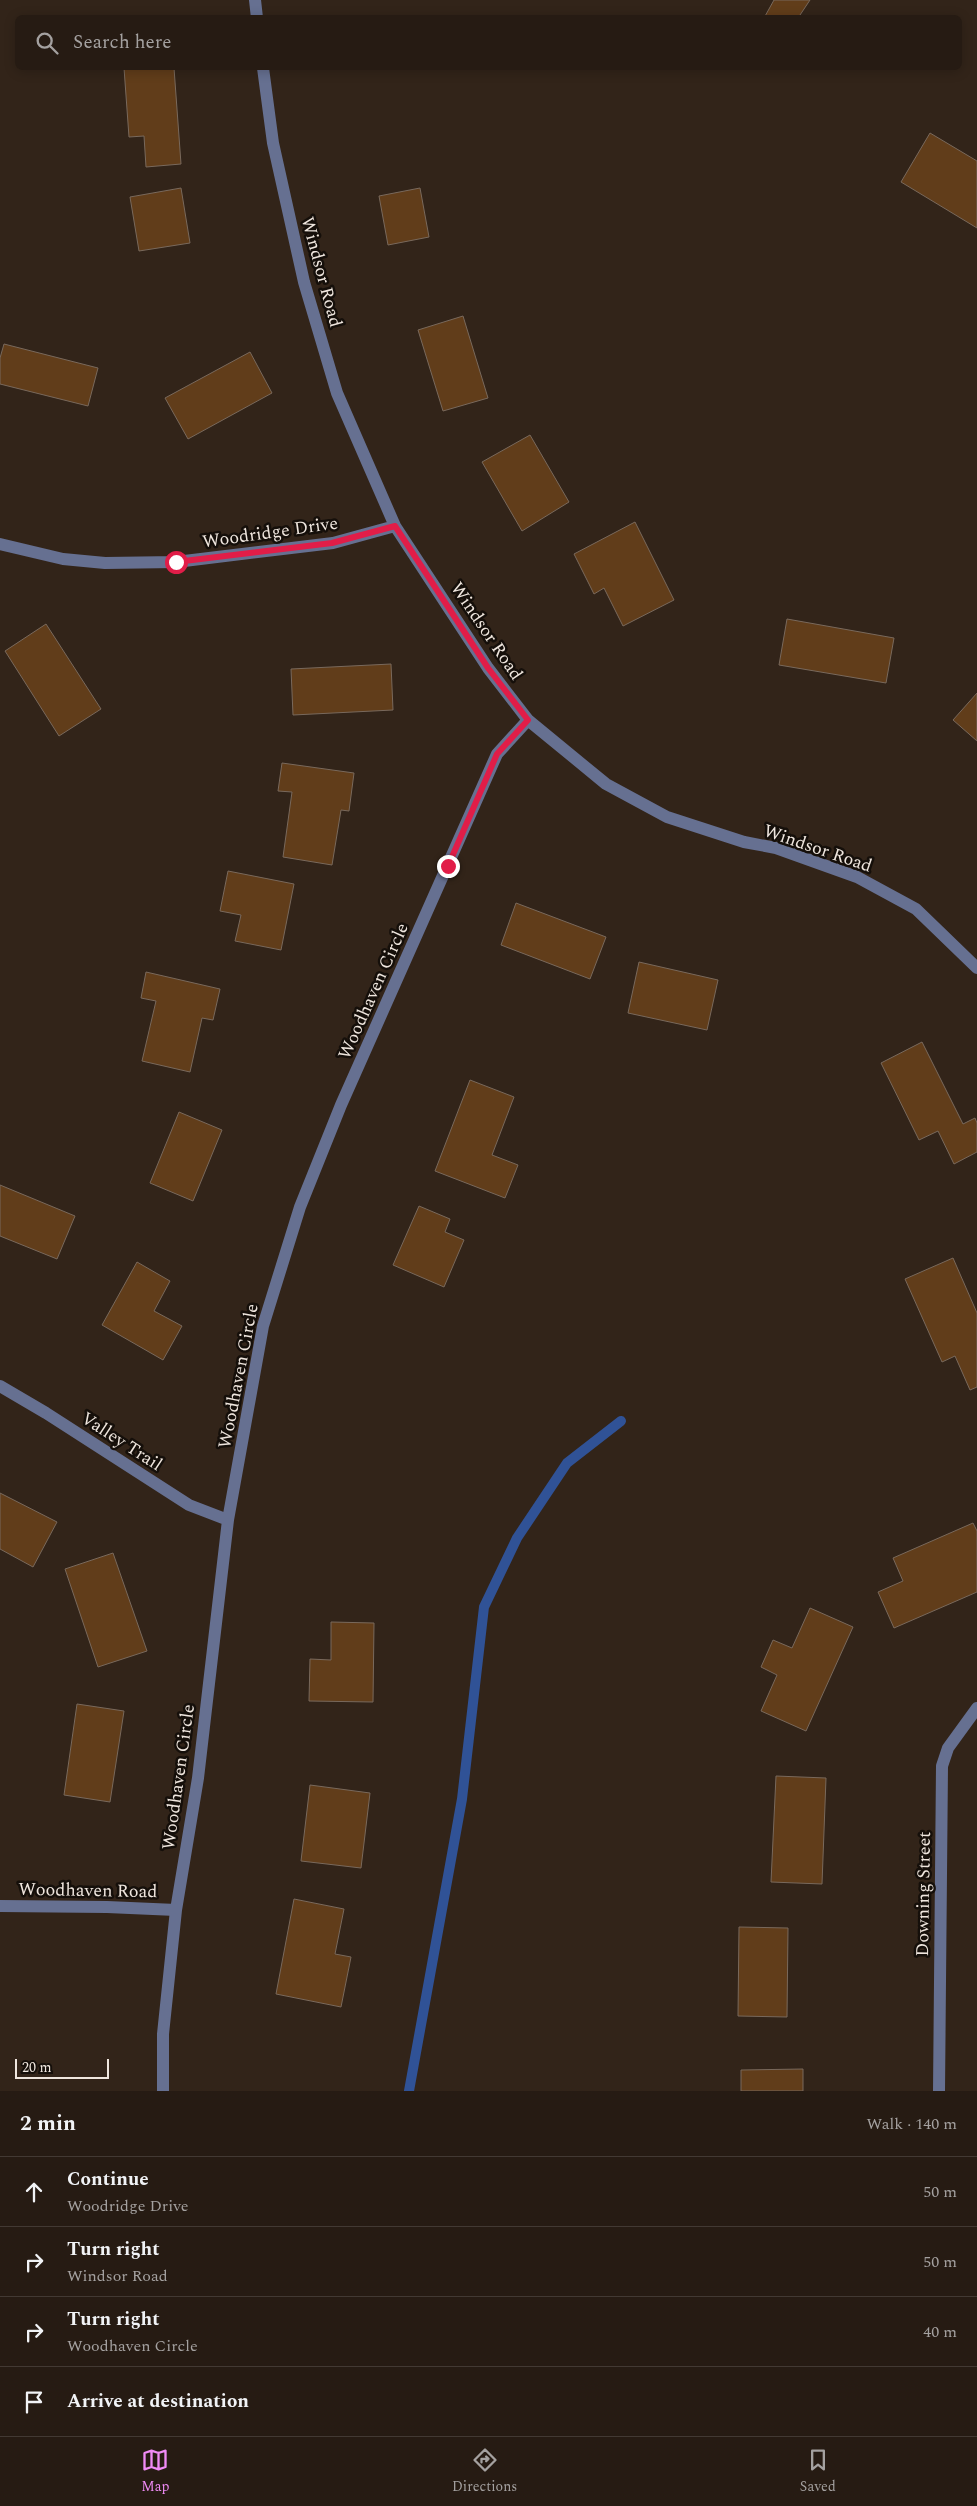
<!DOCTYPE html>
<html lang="en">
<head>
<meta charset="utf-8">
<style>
	:root { --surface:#261b13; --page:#2e241c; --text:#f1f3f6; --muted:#a4a1a0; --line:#423933; --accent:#f08bf6 }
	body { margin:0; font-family:Spectral,serif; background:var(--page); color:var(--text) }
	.scale { position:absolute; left:15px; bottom:12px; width:94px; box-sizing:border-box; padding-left:5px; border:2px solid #efe6de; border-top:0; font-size:14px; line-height:18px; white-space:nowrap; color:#efe6de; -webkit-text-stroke:4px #150f0a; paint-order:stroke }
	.stop { position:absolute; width:15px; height:15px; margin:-11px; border:4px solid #e11d48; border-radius:50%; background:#fff }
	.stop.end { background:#e11d48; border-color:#fff; box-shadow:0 1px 5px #0008 }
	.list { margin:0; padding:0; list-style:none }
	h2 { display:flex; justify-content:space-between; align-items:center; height:65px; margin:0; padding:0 20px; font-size:21px }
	h2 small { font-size:16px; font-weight:400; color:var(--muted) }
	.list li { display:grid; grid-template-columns:32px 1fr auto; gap:15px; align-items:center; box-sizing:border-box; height:70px; padding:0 20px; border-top:1px solid var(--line) }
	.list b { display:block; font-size:19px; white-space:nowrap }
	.list p { margin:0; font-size:16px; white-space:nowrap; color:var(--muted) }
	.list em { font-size:16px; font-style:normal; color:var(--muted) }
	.icon { flex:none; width:28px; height:28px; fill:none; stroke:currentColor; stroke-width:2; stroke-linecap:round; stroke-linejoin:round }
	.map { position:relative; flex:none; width:977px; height:2091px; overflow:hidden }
	.search { position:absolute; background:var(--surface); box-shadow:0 2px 12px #0003; left:15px; right:15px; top:15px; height:55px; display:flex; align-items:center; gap:12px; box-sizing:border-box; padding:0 18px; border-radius:8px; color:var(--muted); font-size:19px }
	.sheet { height:345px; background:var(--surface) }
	nav { display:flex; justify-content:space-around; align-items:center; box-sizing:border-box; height:70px; border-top:1px solid var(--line); background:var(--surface); font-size:14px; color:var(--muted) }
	nav a { display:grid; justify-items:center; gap:2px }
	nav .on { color:var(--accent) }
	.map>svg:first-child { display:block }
</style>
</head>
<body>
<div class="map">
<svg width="977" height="2091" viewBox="0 0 977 2091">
	<rect width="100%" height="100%" fill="#322419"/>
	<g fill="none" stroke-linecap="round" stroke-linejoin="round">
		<path stroke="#305296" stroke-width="10" d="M409,2091l53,-292 22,-192 33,-69 50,-75 54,-42"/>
	</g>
	<path fill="#613d1a" stroke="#79695c" d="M774,0h36l-12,18h-34z
		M124,68h50l7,96 -35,3 -2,-31 -15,1z
		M930,133l47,28v67l-76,-46z
		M181,188l9,55 -51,8 -9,-54z
		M420,188l9,49 -41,8 -9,-49z
		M463,316l25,82 -45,13 -25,-81z
		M4,344l94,24 -10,38 -88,-22v-26z
		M250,352l22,41 -84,46 -23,-41z
		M530,435l39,67 -47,29 -40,-69z
		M635,522l39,78 -51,26 -19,-38 -10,6 -20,-40z
		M787,619l107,19 -8,45 -107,-18z
		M46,624l55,85 -42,27 -54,-85z
		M391,664l2,46 -100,5 -2,-46z
		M977,693v48l-24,-21z
		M282,763l72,10 -5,38 -8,-1 -9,55 -49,-8 9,-65 -14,-1z
		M228,871l66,13 -13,66 -46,-9 6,-26 -21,-4z
		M516,903l90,34 -16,42 -89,-34z
		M639,962l79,18 -11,50 -79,-17z
		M146,972l74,17 -7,31 -11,-2 -12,54 -48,-11 14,-60 -15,-3z
		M922,1042l41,82 12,-6 2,5v29l-23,12 -16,-33 -19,9 -38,-77z
		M470,1080l44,17 -22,58 26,10 -13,33 -70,-27z
		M179,1112l43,18 -29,71 -43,-18z
		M0,1185l75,31 -18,43 -57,-23z
		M419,1206l31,13 -5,13 19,8 -20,47 -51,-22z
		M953,1258l24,55v74l-7,3 -15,-34 -13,6 -37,-83z
		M137,1262l33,19 -16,30 28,15 -19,34 -61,-35z
		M0,1493l57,29 -24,45 -33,-18z
		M973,1523l4,8v61l-83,36 -16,-36 25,-11 -10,-23z
		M113,1553l34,98 -49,16 -33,-98z
		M810,1608l43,19 -47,104 -45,-20 16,-36 -16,-8 12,-27 19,8z
		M331,1622l43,1 -1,79 -64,-1 1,-42 21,1z
		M77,1704l47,7 -14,91 -46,-7z
		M776,1776l50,2 -4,106 -51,-2z
		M310,1785l60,8 -9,75 -60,-7z
		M294,1899l50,10 -9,45 16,3 -10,50 -65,-13z
		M739,1927l49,1 -1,89 -49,-1z
		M803,2069v22h-62v-21z"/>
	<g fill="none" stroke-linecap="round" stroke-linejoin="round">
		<path stroke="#667091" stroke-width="12" d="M255,0l2,18
			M263,68l10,75 31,139 33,111 58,133 93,142 40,52 78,64 61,33 77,25 32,6 81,29 59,32 61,59
			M0,544l63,15 42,4 71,-1 157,-19 62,-17
			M0,1386l46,27 143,92 39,15
			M0,1906l107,1 69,3
			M163,2091v-57l13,-124 22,-132 30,-258 35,-194 37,-119 41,-102 156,-351 31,-34
			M939,2091l3,-325 6,-18 29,-40"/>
	</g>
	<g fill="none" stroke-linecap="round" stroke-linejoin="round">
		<path stroke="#e11d48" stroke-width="6" d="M176,562l156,-19 63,-17 93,142 40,52 -31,34 -49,112"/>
	</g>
	<g text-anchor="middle" stroke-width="5" stroke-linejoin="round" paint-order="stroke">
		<g font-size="18" fill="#efe6de" stroke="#150f0a">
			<text transform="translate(322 272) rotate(75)" y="6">Windsor Road</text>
			<text transform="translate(270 532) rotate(-8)" y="6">Woodridge Drive</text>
			<text transform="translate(487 631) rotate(56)" y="6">Windsor Road</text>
			<text transform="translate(818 848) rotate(19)" y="6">Windsor Road</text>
			<text transform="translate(373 991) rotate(-66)" y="6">Woodhaven Circle</text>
			<text transform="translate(238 1376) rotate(-79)" y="6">Woodhaven Circle</text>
			<text transform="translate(122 1441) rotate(33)" y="6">Valley Trail</text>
			<text transform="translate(178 1777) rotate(-82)" y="6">Woodhaven Circle</text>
			<text transform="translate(88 1890) rotate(1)" y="6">Woodhaven Road</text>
			<text transform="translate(923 1894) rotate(-89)" y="6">Downing Street</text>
		</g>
	</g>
</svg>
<div class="scale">20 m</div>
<div class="stop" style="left:176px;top:562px"></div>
<div class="stop end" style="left:448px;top:866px"></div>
<div class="search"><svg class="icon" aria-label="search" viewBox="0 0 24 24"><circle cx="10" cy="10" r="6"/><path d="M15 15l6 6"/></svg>Search here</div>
</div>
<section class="sheet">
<h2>2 min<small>Walk · 140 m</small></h2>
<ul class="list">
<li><svg class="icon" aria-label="ahead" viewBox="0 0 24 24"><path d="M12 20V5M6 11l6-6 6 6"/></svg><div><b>Continue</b><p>Woodridge Drive</p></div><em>50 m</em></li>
<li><svg class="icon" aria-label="right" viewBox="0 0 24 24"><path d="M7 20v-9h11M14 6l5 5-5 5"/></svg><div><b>Turn right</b><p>Windsor Road</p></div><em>50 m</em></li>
<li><svg class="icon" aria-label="right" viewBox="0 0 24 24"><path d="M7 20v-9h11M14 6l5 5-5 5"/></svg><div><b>Turn right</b><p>Woodhaven Circle</p></div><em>40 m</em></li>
<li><svg class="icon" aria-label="arrive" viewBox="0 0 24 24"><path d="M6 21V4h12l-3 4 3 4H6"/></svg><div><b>Arrive at destination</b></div></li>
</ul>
</section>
<nav>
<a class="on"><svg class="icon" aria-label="map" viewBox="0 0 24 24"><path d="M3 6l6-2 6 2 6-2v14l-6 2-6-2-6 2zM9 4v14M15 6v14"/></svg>Map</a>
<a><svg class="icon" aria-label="directions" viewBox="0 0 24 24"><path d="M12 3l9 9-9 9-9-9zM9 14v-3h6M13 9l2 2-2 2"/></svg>Directions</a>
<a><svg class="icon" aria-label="saved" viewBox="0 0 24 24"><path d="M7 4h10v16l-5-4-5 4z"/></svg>Saved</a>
</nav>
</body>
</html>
